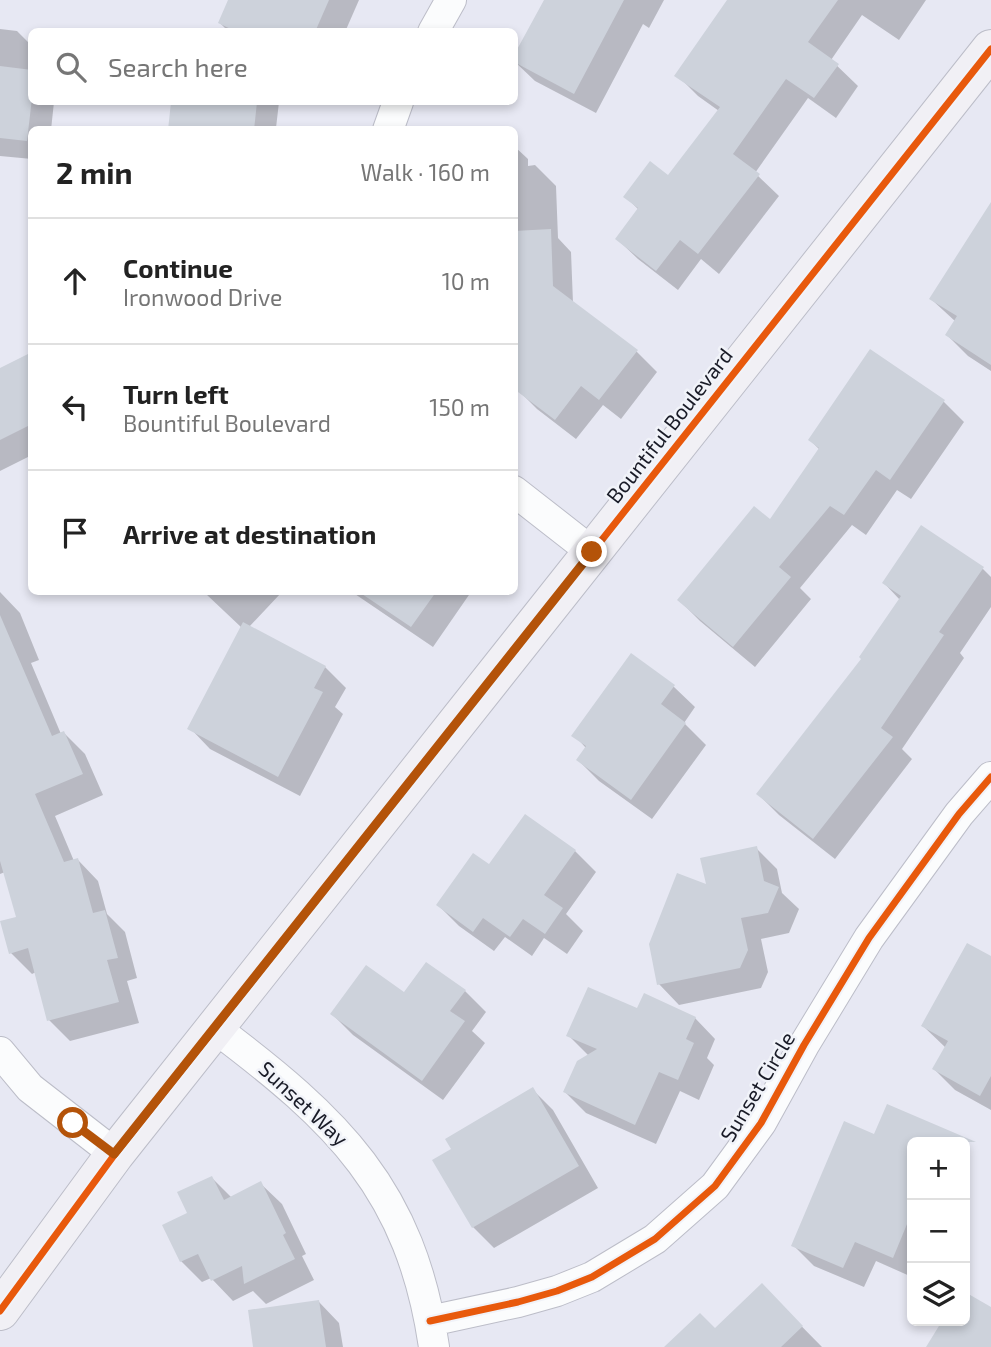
<!DOCTYPE html>
<html lang="en">
<head>
<meta charset="utf-8">
<style>
	:root { --surface:#fff; --page:#f6f6f6; --text:#222; --muted:#767676; --line:#e0e0e0 }
	body { margin:0; font-family:"Exo 2",sans-serif; background:var(--page); color:var(--text) }
	.controls { position:absolute; right:21px; bottom:21px; display:grid; overflow:hidden; border-radius:10px; box-shadow:0 4px 10px #0003 }
	.controls button { width:63px; height:63px; display:grid; place-items:center; padding:0; border:0; border-bottom:2px solid var(--line); background:var(--surface); color:var(--text); font:35px sans-serif }
	.stop { position:absolute; width:21px; height:21px; margin:-16px; border:5px solid #b45309; border-radius:50%; background:#fff }
	.stop.end { background:#b45309; border-color:#fff; box-shadow:0 2px 7px #0008 }
	.list { margin:0; padding:0; list-style:none }
	h2 { display:flex; justify-content:space-between; align-items:center; height:91px; margin:0; padding:0 28px; font-size:30px }
	h2 small { font-size:23px; font-weight:400; color:var(--muted) }
	.list li { display:grid; grid-template-columns:46px 1fr auto; gap:21px; align-items:center; box-sizing:border-box; height:126px; padding:0 28px; border-top:2px solid var(--line) }
	.list b { display:block; font-size:26px; white-space:nowrap }
	.list p { margin:0; font-size:23px; white-space:nowrap; color:var(--muted) }
	.list em { font-size:23px; font-style:normal; color:var(--muted) }
	.icon { flex:none; width:38px; height:38px; fill:none; stroke:currentColor; stroke-width:2; stroke-linecap:round; stroke-linejoin:round }
	.map { position:relative; flex:none; width:991px; height:1347px; overflow:hidden }
	.search { position:absolute; background:var(--surface); box-shadow:0 4px 10px #0003; left:28px; top:28px; width:490px; height:77px; display:flex; align-items:center; gap:18px; box-sizing:border-box; padding:0 24px; border-radius:10px; color:var(--muted); font-size:26px }
	.panel { position:absolute; background:var(--surface); box-shadow:0 4px 10px #0003; left:28px; top:126px; width:490px; height:469px; border-radius:10px }
	.map>svg:first-child { display:block }
</style>
</head>
<body>
<div class="map">
<svg width="991" height="1347" viewBox="0 0 991 1347">
	<rect width="100%" height="100%" fill="#e7e8f3"/>
	<path fill="#0003" d="M230,0h129l-14,32h-116l-9,-9z
		M546,0h118l-15,28 -6,-4 -47,89 -61,-32 -21,-20z
		M730,0h196l-27,40 -37,-25 -31,45 27,26 -22,32 -28,-20 -53,75 24,23 -60,78 -18,-15 -23,31 -40,-31 -21,-20 22,-29 -14,-14 44,-19 50,-66 -21,-15 -21,-21z
		M0,29l17,2 15,15v56h22l-3,28h-19v29l-32,-3z
		M172,102h107l-3,26 2,2h-108z
		M514,146l14,13v7l7,-1 21,21 2,52 13,14 2,51 63,48 21,21 -36,47 -18,-14 -27,34 -39,-30 -21,-21 -2,-7z
		M991,236v135l-23,-15 -21,-21 9,-13 -25,-23z
		M32,354v101l-32,16v-101z
		M943,401l21,21 -53,77 -14,-9 -31,45 -14,-10 -52,63 11,11 -56,68 -55,-46 -21,-21 92,-78 49,-72 -10,-10z
		M983,569l8,8v30l-31,46 4,5 -62,91 10,10 -77,100 -56,-44 -21,-21 105,-135 37,-59 -16,-17z
		M0,592l20,21 19,47 -8,3 30,71 3,-1 21,21 18,41 -48,21 19,45 4,-1 20,21 9,33 18,18 12,46 -10,3 12,42 -69,18 -21,-21 -13,-48 -4,2 -21,-21 7,-35 -13,-46 -5,2z
		M208,592h72l1,1 -32,34 76,40 21,21 -11,19 8,7 -43,82 -90,-47 -20,-21 52,-100 -36,-34z
		M352,592h119l-38,55z
		M631,656l43,31 21,20 -11,16 22,22 -54,74 -53,-38 -21,-21 8,-12 -12,-13z
		M756,848l21,21 5,24 17,16 -10,24 -28,6 7,33 -7,16 -82,17 -20,-21 50,-97z
		M575,851l21,21 -30,42 17,17 -16,23 -23,-16 -12,18 -27,-19 -11,14 -35,-25 -21,-21 52,-39z
		M991,958v152l-36,-20 -21,-21 12,-21 -23,-22z
		M465,991l21,21 -14,19 13,12 -42,57 -90,-65 -21,-21 72,-19z
		M638,1011l57,7 20,21 -8,19 7,7 -15,35 -19,-9 -24,53 -70,-31 -21,-21 24,-36 -20,-20z
		M532,1089l21,21 45,78 -104,60 -21,-21 -20,-77z
		M940,1129l13,13h-41v135l-36,-16 -12,26 -50,-21 -21,-21 82,-109z
		M212,1178l20,20 29,-14 21,20 24,50 -4,2 12,24 -48,24 -13,-13 -20,10 -22,-23 -9,4 -21,-21 9,-47z
		M762,1286l60,61h-155l48,-17z
		M319,1302l20,21 4,24h-89z"/>
	<path fill="#cdd2db" d="M228,0h101l-14,32h-78l-19,-9z
		M544,0h80l-50,94 -60,-32v-7z
		M727,0h111l-30,42 31,22 -25,34 -28,-19 -53,75 27,20 -62,80 -18,-14 -24,31 -41,-32 23,-31 -15,-11 27,-36 18,14 52,-68 -46,-31z
		M0,66l32,4v28l-5,43 -27,-3z
		M171,102h86l-3,28h-86z
		M991,202v163l-46,-30 12,-19 -28,-17z
		M551,229l2,57 85,64 -39,50 -18,-14 -26,34 -41,-31v-158z
		M870,349l75,51 -55,80 -14,-10 -32,45 -14,-9 -51,61 12,10 -58,70 -56,-47 77,-94 16,13 49,-71 -11,-8z
		M32,352v72l-32,16v-72z
		M921,525l63,42 -45,65 5,3 -63,93 12,9 -80,102 -57,-45 105,-135 -2,-2 42,-61 -19,-13z
		M359,592h77l-25,35z
		M0,615l52,121 12,-5 19,43 -48,20 29,68 14,-4 15,55 12,-3 13,48 -11,2 12,42 -72,19 -19,-73 -19,6 -9,-33 16,-4 -16,-56z
		M243,622l83,44 -12,22 9,4 -45,85 -91,-48z
		M631,653l44,32 -14,19 25,19 -55,77 -55,-40 10,-14 -15,-10z
		M525,814l51,36 -32,45 19,13 -18,26 -22,-15 -13,18 -27,-19 -10,14 -37,-27 37,-52 16,11z
		M757,846l7,35 15,6 -11,26 -27,5 7,32 -8,18 -83,17 -8,-41 28,-71 29,11 -6,-26z
		M967,943l24,13v120l-11,20 -48,-27 16,-28 -27,-15z
		M426,962l40,28 -16,21 15,10 -43,60 -92,-67 36,-49 38,27z
		M588,987l49,21 7,-15 52,24 -10,22 8,4 -16,37 -19,-8 -24,53 -72,-33 14,-31 20,-12 -31,-13z
		M533,1087l46,79 -107,62 -40,-68 19,-11 -6,-10z
		M887,1104l89,38h-64v70l-19,46 -38,-16 -12,26 -52,-22 53,-125 30,13z
		M212,1176l12,24 37,-19 25,52 -3,2 12,24 -51,25 -2,-18 -31,15 -13,-27 -18,8 -18,-37 25,-12 -10,-21z
		M762,1283l41,43 -22,21h-117l36,-34 15,15z
		M965,1292l26,15v40h-65l16,-26h23z
		M319,1300l7,47h-73l-5,-37z"/>
	<g fill="none" stroke-linecap="round" stroke-linejoin="round">
		<defs>
			<path id="minor" d="M433,32l18,-32
				M388,130l10,-28
				M514,491l78,61
				M215,1028c122,92 196,161 219,319
				M0,1052l30,36 85,66
				M430,1321l88,-19 39,-11 35,-14 63,-38 60,-53 46,-63 43,-78 65,-107 90,-124 32,-37"/>
			<path id="secondary" d="M0,1311l115,-157 876,-1105"/>
		</defs>
		<use href="#minor" stroke="#bcbdc8" stroke-width="32"/>
		<use href="#secondary" stroke="#bcbdc8" stroke-width="40"/>
		<use href="#minor" stroke="#fbfcfd" stroke-width="30"/>
		<use href="#secondary" stroke="#f1f0f5" stroke-width="38"/>
		<defs>
			<path id="cycleway" d="M0,1311l115,-157 876,-1105
				M430,1321l88,-19 39,-11 35,-14 63,-38 60,-53 46,-63 43,-78 65,-107 90,-124 32,-37"/>
		</defs>
		<use href="#cycleway" stroke="#f1f3f9" stroke-width="11"/>
		<use href="#cycleway" stroke="#e8590c" stroke-width="7"/>
	</g>
	<g fill="none" stroke-linecap="round" stroke-linejoin="round">
		<path stroke="#b45309" stroke-width="9" d="M73,1123l41,31 478,-602"/>
	</g>
	<g text-anchor="middle" stroke-width="5" stroke-linejoin="round" paint-order="stroke">
		<g font-size="21" fill="#191b27" stroke="#f1f3f9">
			<text transform="translate(670 426) rotate(-52)" y="7">Bountiful Boulevard</text>
			<text transform="translate(758 1087) rotate(-59)" y="7">Sunset Circle</text>
			<text transform="translate(303 1104) rotate(43)" y="7">Sunset Way</text>
		</g>
	</g>
</svg>
<div class="controls">
<button>+</button>
<button>−</button>
<button><svg class="icon" aria-label="layers" viewBox="0 0 24 24"><path d="M12 4l9 5-9 5-9-5zM3 14l9 5 9-5"/></svg></button>
</div>
<div class="stop" style="left:73px;top:1123px"></div>
<div class="stop end" style="left:592px;top:552px"></div>
<div class="search"><svg class="icon" aria-label="search" viewBox="0 0 24 24"><circle cx="10" cy="10" r="6"/><path d="M15 15l6 6"/></svg>Search here</div>
<section class="panel">
<h2>2 min<small>Walk · 160 m</small></h2>
<ul class="list">
<li><svg class="icon" aria-label="ahead" viewBox="0 0 24 24"><path d="M12 20V5M6 11l6-6 6 6"/></svg><div><b>Continue</b><p>Ironwood Drive</p></div><em>10 m</em></li>
<li><svg class="icon" aria-label="left" viewBox="0 0 24 24"><path d="M17 20v-9H6M10 6l-5 5 5 5"/></svg><div><b>Turn left</b><p>Bountiful Boulevard</p></div><em>150 m</em></li>
<li><svg class="icon" aria-label="arrive" viewBox="0 0 24 24"><path d="M6 21V4h12l-3 4 3 4H6"/></svg><div><b>Arrive at destination</b></div></li>
</ul>
</section>
</div>
</body>
</html>
